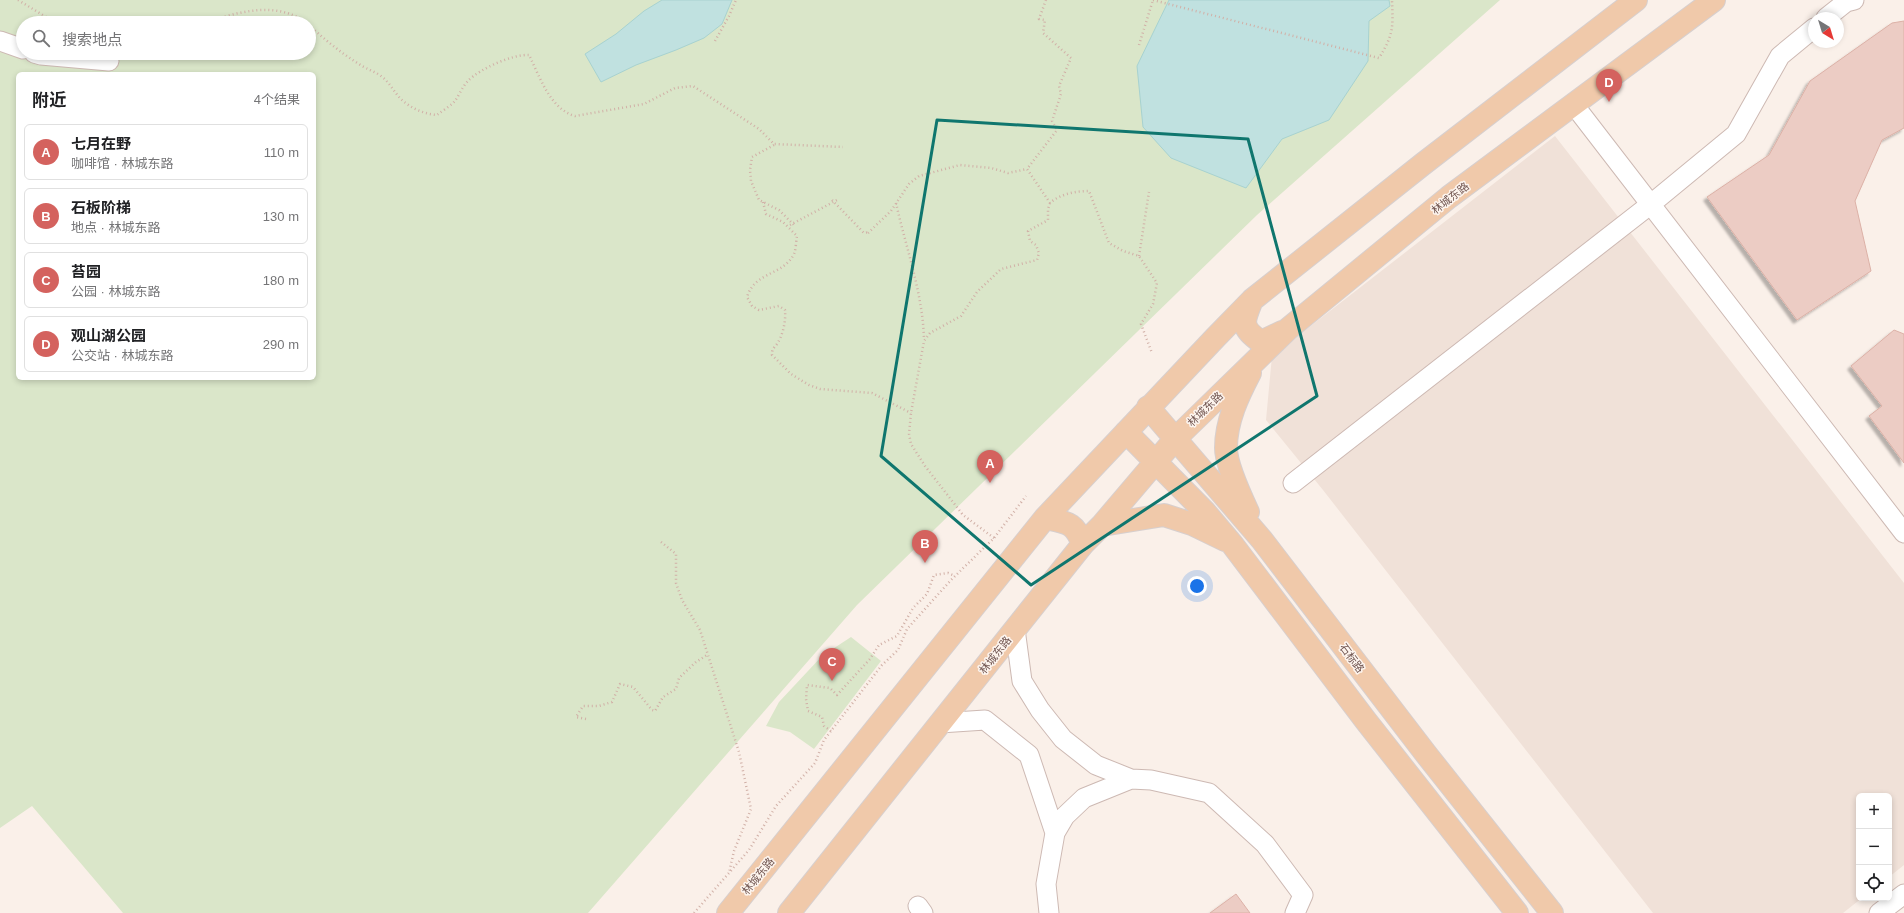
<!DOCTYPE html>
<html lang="zh">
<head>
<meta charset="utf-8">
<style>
	:root { --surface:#fff; --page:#f2f2f2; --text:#202124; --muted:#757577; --line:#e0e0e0; --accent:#d4625e }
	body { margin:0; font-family:Helvetica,"Noto Sans SC",sans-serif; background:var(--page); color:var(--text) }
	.controls { position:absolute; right:12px; bottom:12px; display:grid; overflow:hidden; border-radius:6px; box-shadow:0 2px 6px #0003 }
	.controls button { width:36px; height:36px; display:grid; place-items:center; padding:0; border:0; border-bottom:1px solid var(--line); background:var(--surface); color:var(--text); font:20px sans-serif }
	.compass { position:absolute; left:1808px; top:12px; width:36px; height:36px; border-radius:50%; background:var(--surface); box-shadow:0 2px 6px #0003; rotate:142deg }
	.you { position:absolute; left:1197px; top:586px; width:14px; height:14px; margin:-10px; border:3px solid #fff; border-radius:50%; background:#1a73e8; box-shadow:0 0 0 6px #1a73e833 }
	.badge { display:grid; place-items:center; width:26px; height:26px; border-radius:50%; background:var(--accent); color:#fff; font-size:13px; font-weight:700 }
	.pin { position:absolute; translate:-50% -33px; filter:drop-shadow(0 1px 2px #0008) }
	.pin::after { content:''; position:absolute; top:21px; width:14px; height:12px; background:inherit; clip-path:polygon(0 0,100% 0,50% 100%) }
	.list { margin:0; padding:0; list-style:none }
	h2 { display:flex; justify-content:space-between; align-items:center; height:52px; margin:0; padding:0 16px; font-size:17px }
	h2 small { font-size:13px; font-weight:400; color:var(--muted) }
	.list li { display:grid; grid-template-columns:26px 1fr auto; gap:12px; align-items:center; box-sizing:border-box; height:56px; margin:0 8px 8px; padding:0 8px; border:1px solid var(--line); border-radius:6px }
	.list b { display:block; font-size:15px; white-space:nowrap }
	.list p { margin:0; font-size:13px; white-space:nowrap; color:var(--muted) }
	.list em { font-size:13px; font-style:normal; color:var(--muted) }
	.icon { flex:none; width:22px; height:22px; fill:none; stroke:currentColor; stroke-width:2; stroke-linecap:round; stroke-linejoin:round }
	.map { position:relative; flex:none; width:1904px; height:913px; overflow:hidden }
	.search { position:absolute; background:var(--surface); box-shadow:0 2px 6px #0003; left:16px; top:16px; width:300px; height:44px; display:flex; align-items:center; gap:10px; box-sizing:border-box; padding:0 14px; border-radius:22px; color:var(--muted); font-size:15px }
	.panel { position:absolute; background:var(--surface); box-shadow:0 2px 6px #0003; left:16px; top:72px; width:300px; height:308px; border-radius:6px }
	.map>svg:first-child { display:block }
</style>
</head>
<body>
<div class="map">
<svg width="1904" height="913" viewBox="0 0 1904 913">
	<defs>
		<filter id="shadow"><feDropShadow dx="-3.5" dy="3.5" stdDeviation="1" flood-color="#0004"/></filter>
	</defs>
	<rect width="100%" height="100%" fill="#faf0e9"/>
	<path fill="#f0e1d8" d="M1555,136l349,447v282l-15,12v-81h-30v102h3l-19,15h-190l-330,-423 -57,-70 6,-64z"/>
	<path fill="#dae6c9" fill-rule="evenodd" d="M0,0h1500l-243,215 -400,390 -269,308h-465l-91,-107 -32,22zM23,23h286v30h-286zM18,74h296v304h-296z
		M851,637l30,24 -67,88 -24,-17 -24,-6 13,-24 43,-46z"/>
	<path fill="#c0e1e0" stroke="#a7d2d0" d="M662,0h70l-10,24 -18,14 -28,12 -40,15 -35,17 -16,-28 31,-20 28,-23z
		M1169,0h220l1,6 -21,15 -1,40 -39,59 -47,19 -36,49 -75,-30 -28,-31 -6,-61z"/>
	<path fill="#ecccc4" stroke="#dcb1a7" filter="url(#shadow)" d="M1904,21v107l-22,12 -27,61 16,70 -74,49 -90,-123 62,-42 41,-74 82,-58z
		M1894,330l10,4v129l-35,-47 13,-10 -31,-40z
		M1236,894l14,19h-40z"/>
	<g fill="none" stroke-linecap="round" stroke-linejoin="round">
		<defs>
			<path id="minor" d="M1826,18l20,-16 8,-2
				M0,41l23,8
				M34,53l7,2 68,6
				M1574,105l330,428
				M1293,483l358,-279 85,-70 44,-78 34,-28
				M1015,629l7,52 18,29 23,29 33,26 35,14
				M940,723l45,-3 44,35 26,78
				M918,906l5,7
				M1049,913l-3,-29 9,-51 10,-17 19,-18 47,-19 20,1 58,13 56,51 38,51 -8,18
				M1879,913l25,-19"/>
			<path id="major" d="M1252,300c-9,22 -12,27 9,42l21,-10
				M1148,407l114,133 164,214 126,159
				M1126,432l79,80 27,32 134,177 151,192
				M1248,512c-7,-15 -22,-48 -22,-64 0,-27 12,-52 24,-75
				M1045,518c23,5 29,4 38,26
				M1102,525l62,-10 28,9 33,16
				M728,913l317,-395 170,-180 37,-38 171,-136 213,-164
				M789,913l294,-369 19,-19 74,-87 112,-109 161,-132 265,-197"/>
		</defs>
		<use href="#minor" stroke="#cdb9b3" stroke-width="21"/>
		<use href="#major" stroke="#d7cfce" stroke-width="24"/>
		<path stroke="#d1b0a7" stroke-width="2.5" stroke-dasharray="1 3" stroke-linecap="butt" d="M18,0l38,23
			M1046,0l-7,19 6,1 -2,13 28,25 -12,28 2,8 -9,27 5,9 -30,39 23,34c10,-9 26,-12 39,-12l20,52 14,8 16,5 18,27 -4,21 -12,20 11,29
			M1153,0l226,58c15,-24 14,-31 13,-58
			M206,23c32,-12 72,-22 101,0
			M309,25c15,14 32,28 50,39 7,5 15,7 22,12 8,6 12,14 18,21 9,10 24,17 38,18 5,-4 12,-8 17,-13 5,-6 8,-15 14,-21 11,-12 45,-27 61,-26 11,22 21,54 46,61l69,-12 31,-16 18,-2 66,43 15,15 69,3
			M715,41l14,-25 7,-16
			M1139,45l14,-45
			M774,145l-22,12 -2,13 1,11 8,19 20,10 15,15
			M832,200l32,33 5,-1
			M763,202l3,12 17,8 14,14c-1,5 -1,13 -3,18 -11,22 -39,17 -47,43l5,9 7,4 20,-4 6,4c1,11 -2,25 -8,34 -4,5 -5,5 -5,11l19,19 18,11 11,4 52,4 39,20
			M896,203c10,45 27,91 28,137
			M790,225l49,-26
			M868,233l23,-22 18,-27 10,-8 41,-11 31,3 17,5 19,-4
			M1139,256l10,-64
			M994,538l-31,-23 -38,-49 -14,-22 -2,-10 2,-21 13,-72 6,-8 31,-17 16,-24 24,-23 36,-9 2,-7 -3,-8 -6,-4 -2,-10 20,-11v-11l2,-6
			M661,542l15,12v29l6,17 18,30 39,122 12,57 -17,42 -5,22
			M586,719l-10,-2 7,-11h16l13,-4 8,-18 13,3 19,23 3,1 8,-14 13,-8 3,-11 17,-16 11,-7
			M831,731l-7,-5 -2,-9 -14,-6 -2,-12 1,-14 23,3 7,7 33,-36 9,-14 18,-9 16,-28 14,-14 7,-19 14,-2 7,3
			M694,913l55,-63 27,-44 39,-43 9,-23 58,-75 16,-15 9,-21 44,-49 43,-42 32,-42"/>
		<use href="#minor" stroke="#fff" stroke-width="19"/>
		<use href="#major" stroke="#f0c9aa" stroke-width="22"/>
	</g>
	<path fill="none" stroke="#0f766e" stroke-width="3" stroke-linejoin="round" d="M937,120l311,19 69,257 -286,189 -150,-129z"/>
	<g text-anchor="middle" stroke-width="3" stroke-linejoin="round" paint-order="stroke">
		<g font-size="11" fill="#715550" stroke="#fdf5ef">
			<text transform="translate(1450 198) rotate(-38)" y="4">林城东路</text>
			<text transform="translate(1205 409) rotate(-44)" y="4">林城东路</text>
			<text transform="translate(995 655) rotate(-52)" y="4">林城东路</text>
			<text transform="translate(1352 658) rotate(53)" y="4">石标路</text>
			<text transform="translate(758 876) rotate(-51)" y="4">林城东路</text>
		</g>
	</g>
</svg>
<div class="controls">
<button>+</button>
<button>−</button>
<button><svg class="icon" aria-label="locate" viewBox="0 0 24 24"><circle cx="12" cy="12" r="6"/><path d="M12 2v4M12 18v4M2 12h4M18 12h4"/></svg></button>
</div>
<svg class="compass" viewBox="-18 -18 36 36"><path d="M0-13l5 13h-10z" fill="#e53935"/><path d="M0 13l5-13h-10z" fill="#757577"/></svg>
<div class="you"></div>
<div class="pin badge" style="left:990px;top:483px">A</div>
<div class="pin badge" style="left:925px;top:563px">B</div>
<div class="pin badge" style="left:832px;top:681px">C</div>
<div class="pin badge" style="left:1609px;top:102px">D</div>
<div class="search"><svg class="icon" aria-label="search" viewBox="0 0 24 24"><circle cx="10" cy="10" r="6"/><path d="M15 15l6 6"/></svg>搜索地点</div>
<section class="panel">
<h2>附近<small>4个结果</small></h2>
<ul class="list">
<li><span class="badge">A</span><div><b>七月在野</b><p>咖啡馆 · 林城东路</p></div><em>110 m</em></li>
<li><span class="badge">B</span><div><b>石板阶梯</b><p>地点 · 林城东路</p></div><em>130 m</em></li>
<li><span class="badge">C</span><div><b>苔园</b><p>公园 · 林城东路</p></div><em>180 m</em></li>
<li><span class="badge">D</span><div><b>观山湖公园</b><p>公交站 · 林城东路</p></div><em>290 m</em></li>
</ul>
</section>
</div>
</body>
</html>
